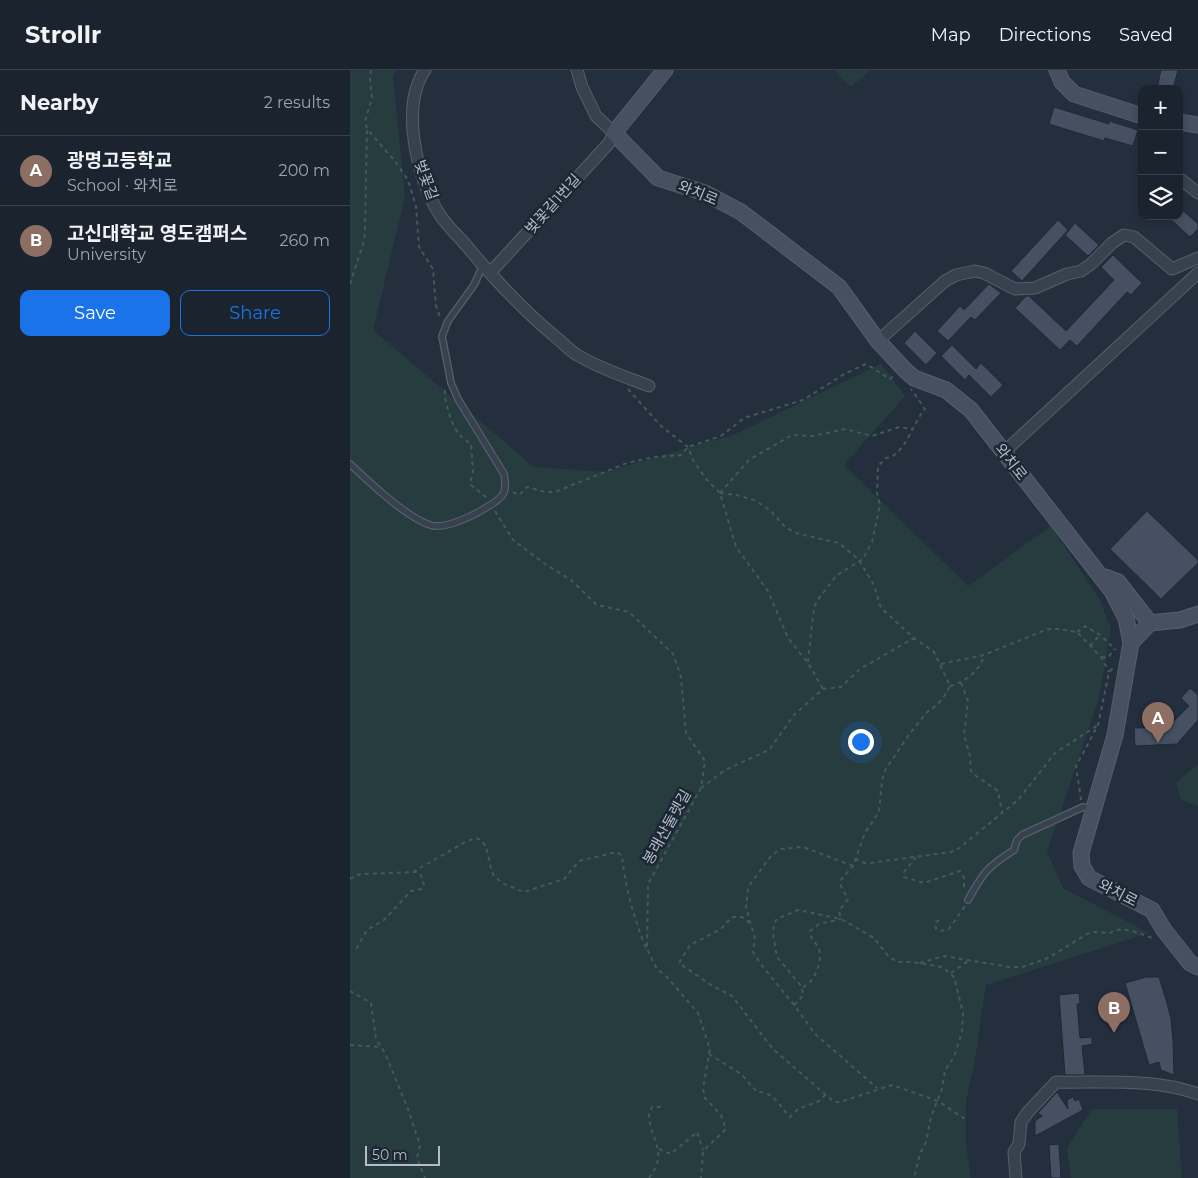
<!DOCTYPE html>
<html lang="en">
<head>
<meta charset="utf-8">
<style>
	:root { --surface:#1b232e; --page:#242b36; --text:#f1f3f6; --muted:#a0a4aa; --line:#39404a; --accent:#1a73e8 }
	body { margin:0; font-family:Montserrat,"Noto Sans KR",sans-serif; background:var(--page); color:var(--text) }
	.controls { position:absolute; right:15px; top:15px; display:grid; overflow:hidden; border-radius:10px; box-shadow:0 2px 8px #0003 }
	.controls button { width:45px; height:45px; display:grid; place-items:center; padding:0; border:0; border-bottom:1px solid var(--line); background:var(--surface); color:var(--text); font:25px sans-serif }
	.scale { position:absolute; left:15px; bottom:12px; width:75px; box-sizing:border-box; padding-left:5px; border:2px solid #b4bcc9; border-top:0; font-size:14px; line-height:18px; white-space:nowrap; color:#b4bcc9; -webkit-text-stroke:4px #1d2633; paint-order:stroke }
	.you { position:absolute; left:510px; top:671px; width:18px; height:18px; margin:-12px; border:4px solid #fff; border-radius:50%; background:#1a73e8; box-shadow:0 0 0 8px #1a73e833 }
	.badge { display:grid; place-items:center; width:32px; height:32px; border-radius:50%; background:var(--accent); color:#fff; font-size:16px; font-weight:700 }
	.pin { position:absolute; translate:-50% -41px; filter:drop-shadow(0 1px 2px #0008) }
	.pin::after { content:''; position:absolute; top:26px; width:18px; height:15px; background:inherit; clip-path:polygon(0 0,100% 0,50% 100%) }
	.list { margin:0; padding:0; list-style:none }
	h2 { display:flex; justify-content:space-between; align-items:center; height:65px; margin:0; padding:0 20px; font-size:21px }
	h2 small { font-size:16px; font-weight:400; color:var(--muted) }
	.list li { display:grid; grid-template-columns:32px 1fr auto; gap:15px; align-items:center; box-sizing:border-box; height:70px; padding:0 20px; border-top:1px solid var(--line) }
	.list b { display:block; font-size:19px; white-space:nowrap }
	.list p { margin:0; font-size:16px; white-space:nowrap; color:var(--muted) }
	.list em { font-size:16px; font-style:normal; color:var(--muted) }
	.actions { display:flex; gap:10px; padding:15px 20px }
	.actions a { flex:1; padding:11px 0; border:1px solid var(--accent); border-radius:10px; text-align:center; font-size:18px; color:var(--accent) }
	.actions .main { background:var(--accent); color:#fff }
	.icon { flex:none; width:28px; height:28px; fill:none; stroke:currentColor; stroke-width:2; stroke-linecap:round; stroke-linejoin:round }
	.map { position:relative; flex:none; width:848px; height:1108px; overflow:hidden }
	header { display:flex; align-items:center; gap:30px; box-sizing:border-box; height:70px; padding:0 25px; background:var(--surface); border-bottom:1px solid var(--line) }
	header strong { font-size:24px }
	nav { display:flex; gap:28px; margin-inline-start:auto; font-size:18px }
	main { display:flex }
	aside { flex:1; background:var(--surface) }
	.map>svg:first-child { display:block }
</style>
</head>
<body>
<header>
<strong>Strollr</strong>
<nav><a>Map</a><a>Directions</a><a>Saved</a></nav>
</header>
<main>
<aside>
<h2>Nearby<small>2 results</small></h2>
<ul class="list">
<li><span class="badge" style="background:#8d6e63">A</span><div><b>광명고등학교</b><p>School · 와치로</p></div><em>200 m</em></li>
<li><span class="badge" style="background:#8d6e63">B</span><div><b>고신대학교 영도캠퍼스</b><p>University</p></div><em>260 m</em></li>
</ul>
<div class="actions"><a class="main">Save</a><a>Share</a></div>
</aside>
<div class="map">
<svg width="848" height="1108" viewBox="0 0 848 1108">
	<rect width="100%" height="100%" fill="#242f3e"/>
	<path fill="#263c3f" d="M0,0h47l-4,6 12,121 -32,133 161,137 71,5 128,-37 148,-71 24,32 -61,69 124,121 83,-60 49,74 11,29 -12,69 -52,154 16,36 86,45 -163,52 -12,81 -8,35v44l5,33h-621z
		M487,0h34l-20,17 -16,-15z
		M848,695v41l-17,-6 -5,-18z
		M742,1039h85l5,69h-111l-4,-30z"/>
	<path fill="#455162" stroke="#1f2835" d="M811,0h17l-5,19h-16z
		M704,37l55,17v-3l29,9 -5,16 -28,-8 -1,3 -55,-17z
		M829,137l19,17v5l-8,8 -23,-21h12z
		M708,150l10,10 -46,51 -11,-10z
		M725,153l24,22 -11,11 -23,-21z
		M763,185l29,28 -11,12 -4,-3 -50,54 -7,-6 -10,10 -45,-42 11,-12h3l37,35 48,-51 -13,-13z
		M639,214l12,9 -26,27 -4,-3 -23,24 -11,-10 23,-25 4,4z
		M565,261l22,22 -11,12 -22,-22z
		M602,275l24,24 5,-6 22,22 -12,12 -22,-22 -4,5 -24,-24z
		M797,441l51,49v3l-37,36 -51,-50z
		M840,618l8,7v25l-21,24 -42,2 -1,-18 34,-1 21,-21 -8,-8z
		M796,907h13l8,26 4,16 2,22 1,34 -13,-5 -2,-8 -10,3 -24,-82z
		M729,923l1,11h-3l3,34 12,-1v7l-10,2 3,29h-20l-6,-80z
		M707,1022l11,17 -1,-9 6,-3 2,4 4,-2 4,11 -48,26v-15l7,-5 -4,-3z
		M709,1074l2,34h-10l-2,-33z"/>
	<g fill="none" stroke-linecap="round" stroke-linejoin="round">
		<defs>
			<path id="lane" d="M0,394c19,18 56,53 80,61 15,5 45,-10 57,-18 16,-9 21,-14 17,-33l-46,-75 -7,-16 -9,-47 6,-15 26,-36 9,-20
				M618,830c15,-27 19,-33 46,-50l3,-10 5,-5 61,-28 9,2"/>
			<path id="street" d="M75,0c-25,36 -8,107 13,142 8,14 22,25 32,38 27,32 56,63 88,89 7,6 13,13 21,17 22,13 47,21 70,30
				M829,108l19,15
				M140,203l119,-130 5,-10 -18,-17 -14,-29 -5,-17
				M528,271l67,-60 11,-6 19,-4 9,2 31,16 20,-1 32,-14 14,-3 10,-7 21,-21 12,-8 10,2 38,32 26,-11
				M654,382l194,-179
				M666,1108l-2,-26 5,-8 2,-22 7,-10 28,-30c46,1 98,-4 142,12"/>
			<path id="secondary" d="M315,0l-51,63 44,45 47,15 36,19 98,75 39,54 27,29 9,8 32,12 25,20 141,181 14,27 5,25 -16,92 -34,118 1,13 7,12 63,32 12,20 26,33 8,4
				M707,0l5,12 12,12 68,22
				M829,52l19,3
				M755,507l13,5 32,41
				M781,573l19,-20 30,-3 18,-6"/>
		</defs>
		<use href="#lane" stroke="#565f6c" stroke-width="8"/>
		<use href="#street" stroke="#565f6c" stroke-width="13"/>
		<use href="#secondary" stroke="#565f6c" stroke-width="17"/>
		<path stroke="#44595c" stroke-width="2" stroke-dasharray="4 4" stroke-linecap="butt" d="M21,0l-1,8 2,20 -7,23 2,8 27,31 14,20 8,26 3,41 14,22 3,37 4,11
			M0,214l14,-43 1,-11 2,-101
			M278,319l33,37 27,21 5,13 13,19 14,14 16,54 32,44 20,47 20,25 15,26
			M95,320c-1,11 6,33 13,43 3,4 9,8 13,11l2,27 -3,13 17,14
			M163,422l6,3 8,-8 18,5h10l72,-29 27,-6 27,-2 7,-8 33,-11 23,-18 59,-18 43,-27 20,-9 24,15 4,-4
			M370,423l16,2 18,5 16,10 16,18 13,6 40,9 20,17 15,25 7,23 33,30 20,14 16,34 -5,9 -8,10 -10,7 -19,24 -24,36 -2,9 -3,31 -14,21 -12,33 -12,14v6l7,13 -9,12 2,8
			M370,423l29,-33 43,-25 21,1 32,-7 27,7 27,-9 13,2
			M145,441l18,29 32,24 26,16 26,25 32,7 44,42 8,23 5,56 19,28 -4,27 -53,96 -1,65 10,20 10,8 31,36 12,36 -7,39 2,10 16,17 5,14 -23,22 -2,27
			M727,562l8,-6 15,9 16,15
			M740,576l10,-11
			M752,587l6,1 6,-9
			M458,592l5,-47 3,-13 21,-27 26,-16 9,-17 8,-37 -3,-12 1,-27 8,-8c19,-2 27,-36 39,-49l-14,-20
			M591,594l43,-9 54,-22 10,-4h10l19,3 24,25 8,15
			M611,613l7,18 -4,34 6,21 1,15 5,5 22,15 4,21
			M600,616c15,-4 30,-15 34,-31
			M351,718l24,-18 44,-20 25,-35 29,-26 18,-2 19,-18 54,-31
			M731,730l-5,-34 22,-41 11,-53 5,-5
			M566,787l-12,15v5l20,6 36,-12 4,7v11
			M505,789l10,4h5l81,-11 7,-3 60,-49 37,-47 43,-28
			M503,796l-50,-19 -23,2 -9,7 -20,27 -3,5 -2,20 9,30 -2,14 7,11 34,42 21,29 62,54
			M63,802l52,-30 11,-4 5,2 5,6 5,23 3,7 10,8 20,8 40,-13 15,-18 38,-9 5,4c3,30 12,63 24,92
			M0,809l7,-4 6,-1 53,-2 5,3 3,10 -2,4 -11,2 -27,29 -17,10 -12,21
			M589,850l-4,3 1,6 5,2 8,-2 16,-23
			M400,853l-8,-6h-10l-11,12 -31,16 -11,18 32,22 21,11 41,53 61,53h6l52,-17 46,16 30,20
			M570,893l24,-7 65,11h13l26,-9 39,-24 8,-2 15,1c11,-9 33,2 45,6
			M601,903l17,-12
			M453,917c11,-3 20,-27 16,-38 -3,-7 -9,-10 -9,-18l9,-7 22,-5
			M0,921l21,12 5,36 9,14 23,56 12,36 -3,13 8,20
			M444,935l9,-9 -1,-9 -25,-30 -4,-23 1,-11 3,-4 21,-9 43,9 33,19 15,19 9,5h14l26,4 7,3 9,8 9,36 -1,19 -8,25 -9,13 -3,19 -11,28 -5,25 -6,12 -6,24
			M0,975l31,2
			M359,984l32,20 16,18c18,0 22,14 33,25l8,-8 21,-8 7,-7
			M309,1079l12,5 26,-22 6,18
			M299,1108c21,-27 0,-38 0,-65l3,-6h10"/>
		<use href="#lane" stroke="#38414e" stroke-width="5.5"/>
		<use href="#street" stroke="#38414e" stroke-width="11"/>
		<use href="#secondary" stroke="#465061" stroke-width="15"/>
	</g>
	<g text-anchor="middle" stroke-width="5" stroke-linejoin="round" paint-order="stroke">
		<g font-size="15" fill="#b4bcc9" stroke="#1d2633">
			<text transform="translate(76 110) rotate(70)" y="5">벚꽃길</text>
			<text transform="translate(348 123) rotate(22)" y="5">와치로</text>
			<text transform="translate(203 134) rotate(-48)" y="5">벚꽃길1번길</text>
			<text transform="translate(661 392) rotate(52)" y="5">와치로</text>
			<text transform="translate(317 757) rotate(-61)" y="5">봉래산둘렛길</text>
			<text transform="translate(768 823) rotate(27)" y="5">와치로</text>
		</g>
	</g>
</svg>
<div class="controls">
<button>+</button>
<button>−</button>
<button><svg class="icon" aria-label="layers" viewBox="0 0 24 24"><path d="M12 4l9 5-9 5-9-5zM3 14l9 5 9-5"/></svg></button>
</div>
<div class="scale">50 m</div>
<div class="you"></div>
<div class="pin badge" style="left:808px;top:673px;background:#8d6e63">A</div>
<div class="pin badge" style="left:764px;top:963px;background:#8d6e63">B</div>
</div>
</main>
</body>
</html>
